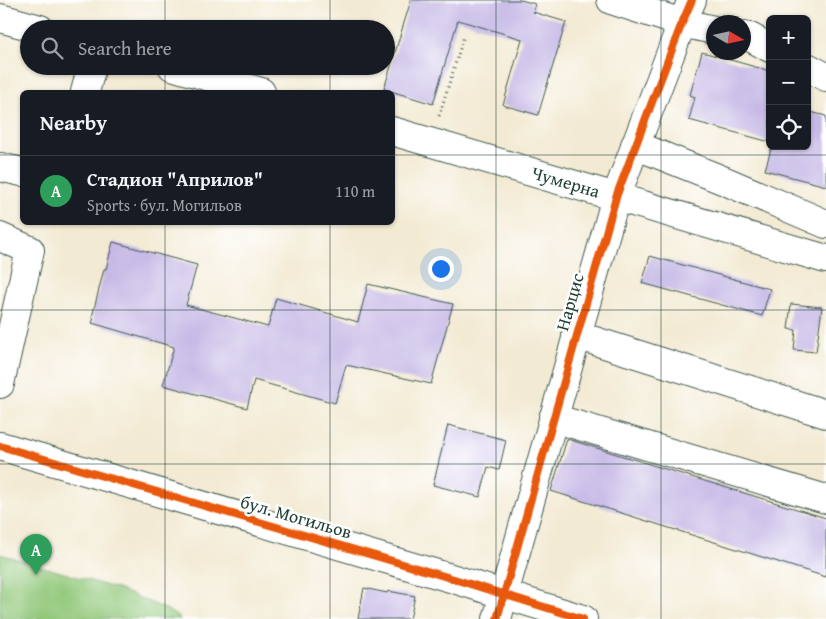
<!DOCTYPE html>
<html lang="en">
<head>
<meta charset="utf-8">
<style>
	:root { --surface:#171b24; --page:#20242c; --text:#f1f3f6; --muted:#9ea1a6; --line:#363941; --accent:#d690ce }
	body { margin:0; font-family:"Gentium Book Plus",serif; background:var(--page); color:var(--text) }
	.controls { position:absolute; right:15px; top:15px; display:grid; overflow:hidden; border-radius:8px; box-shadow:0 1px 4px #0004 }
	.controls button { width:45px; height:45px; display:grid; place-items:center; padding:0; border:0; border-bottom:1px solid var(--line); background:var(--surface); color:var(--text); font:25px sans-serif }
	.compass { position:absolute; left:706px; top:15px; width:45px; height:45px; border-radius:50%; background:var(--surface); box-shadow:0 1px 4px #0004; rotate:99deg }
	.you { position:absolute; left:440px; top:268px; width:18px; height:18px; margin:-12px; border:4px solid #fff; border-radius:50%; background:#1a73e8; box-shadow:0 0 0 8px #1a73e833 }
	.badge { display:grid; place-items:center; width:32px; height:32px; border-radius:50%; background:var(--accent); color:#fff; font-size:16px; font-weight:700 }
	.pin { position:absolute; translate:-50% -41px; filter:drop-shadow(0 1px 2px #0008) }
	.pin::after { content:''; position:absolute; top:26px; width:18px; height:15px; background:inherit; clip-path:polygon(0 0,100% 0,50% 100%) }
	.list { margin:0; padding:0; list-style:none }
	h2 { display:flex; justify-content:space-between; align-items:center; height:65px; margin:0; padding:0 20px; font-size:21px }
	h2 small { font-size:16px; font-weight:400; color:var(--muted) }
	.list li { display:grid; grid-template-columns:32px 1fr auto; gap:15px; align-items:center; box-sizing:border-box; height:70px; padding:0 20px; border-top:1px solid var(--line) }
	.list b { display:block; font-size:19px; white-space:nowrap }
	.list p { margin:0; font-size:16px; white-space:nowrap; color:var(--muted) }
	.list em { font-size:16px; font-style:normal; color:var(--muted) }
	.icon { flex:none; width:28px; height:28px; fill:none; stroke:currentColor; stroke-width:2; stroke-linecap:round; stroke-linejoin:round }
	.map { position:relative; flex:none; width:826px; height:619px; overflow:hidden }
	.search { position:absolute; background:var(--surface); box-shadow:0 1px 4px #0004; left:20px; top:20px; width:375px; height:55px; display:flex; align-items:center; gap:12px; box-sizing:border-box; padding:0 18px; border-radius:28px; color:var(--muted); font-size:19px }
	.panel { position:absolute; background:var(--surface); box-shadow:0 1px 4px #0004; left:20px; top:90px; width:375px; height:135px; border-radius:8px }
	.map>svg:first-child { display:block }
</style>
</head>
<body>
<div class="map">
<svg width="826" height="619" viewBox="0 0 826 619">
	<rect width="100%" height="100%" fill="#fff"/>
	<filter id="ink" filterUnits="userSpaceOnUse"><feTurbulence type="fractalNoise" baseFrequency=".02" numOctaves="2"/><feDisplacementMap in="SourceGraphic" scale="10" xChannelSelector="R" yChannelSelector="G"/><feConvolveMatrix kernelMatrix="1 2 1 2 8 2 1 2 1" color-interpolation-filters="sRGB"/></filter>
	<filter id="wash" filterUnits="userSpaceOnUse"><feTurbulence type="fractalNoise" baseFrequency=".0096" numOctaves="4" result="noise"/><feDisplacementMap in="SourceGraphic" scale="20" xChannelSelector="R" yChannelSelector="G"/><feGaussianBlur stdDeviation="1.12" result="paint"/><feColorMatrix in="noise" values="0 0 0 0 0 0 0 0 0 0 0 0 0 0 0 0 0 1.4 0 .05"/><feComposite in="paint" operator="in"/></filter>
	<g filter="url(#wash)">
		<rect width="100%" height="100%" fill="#f3ead3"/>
		<path fill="#91c779" stroke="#588256" d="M0,554l118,35 48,20 15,10h-181z"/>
		<g id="blocks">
			<path fill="#c6b9e6" d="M411,0h110l14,4 -2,8 33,10 -28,93 -35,-10 19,-66 -64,-19 -25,84 -49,-15z
				M702,52l68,19v71l-81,-22 6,-23 -5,-2z
				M807,111l19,5v70l-61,-16 7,-24h35z
				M113,242l84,23 -11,40 82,22 8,-29 82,24 10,-38 85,20 -22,80 -85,-19 -11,38 -81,-23 -7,28 -84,-23 11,-38 -82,-24 2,-5 -2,-1 12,-48h2z
				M650,256l120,33 -8,27 -120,-33z
				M791,304l31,3 -6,45 -22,-2 2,-20 -8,-1z
				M448,425l58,15 -7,30 -11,-3 -8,30 -47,-12z
				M567,439l259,79v59l-275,-86z
				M364,588l23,5 1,-2 27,5 -5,23h-52z"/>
		</g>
	</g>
	<g filter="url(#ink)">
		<use href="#blocks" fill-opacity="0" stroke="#3f574c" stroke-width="1"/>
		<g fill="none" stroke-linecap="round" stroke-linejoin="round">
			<defs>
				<g id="minor">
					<path d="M611,0l71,23 32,7"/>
					<path d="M0,18l40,11"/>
					<path d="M744,36l6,1 20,11"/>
					<path d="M172,66l89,26"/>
					<path d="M807,67l19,10"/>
					<path d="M85,92l7,-26"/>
					<path id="s1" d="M392,131l434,128"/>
					<path d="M635,145l90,36 101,43"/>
					<path d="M0,167l22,5"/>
					<path d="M0,237l30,13 -30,134"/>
					<path d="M576,335l250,79"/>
					<path d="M553,418l273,81"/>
					<path d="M0,446l454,133 129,40"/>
					<path d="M497,619l119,-422 66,-174 10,-23"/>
				</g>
			</defs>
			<use href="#minor" stroke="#3f574c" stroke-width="30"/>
			<path stroke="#3f574c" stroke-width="3" stroke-dasharray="1 4" stroke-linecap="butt" d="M439,116l25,-80"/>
			<use href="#minor" stroke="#fff" stroke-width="28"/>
			<defs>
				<path id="cycleway" d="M0,446l454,133 129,40
					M497,619l119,-422 66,-174 10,-23"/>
			</defs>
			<use href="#cycleway" stroke="#fff" stroke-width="11"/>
			<use href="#cycleway" stroke="#e8590c" stroke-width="8"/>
		</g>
	</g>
	<path fill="none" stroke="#1f3d34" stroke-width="1" stroke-opacity="0.55" d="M165,0v29M330,0v29M496,0v619M661,0v619M165,66v26M330,66v26M0,155h22M392,155h434M165,222v397M330,222v397M0,310h826M0,464h826"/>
	<g text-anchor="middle" stroke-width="5" stroke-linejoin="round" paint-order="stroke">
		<g font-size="18" fill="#1f3d34" stroke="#fff">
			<text dy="6" stroke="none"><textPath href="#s1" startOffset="181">Чумерна</textPath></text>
			<text transform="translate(570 302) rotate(-74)" y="6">Нарцис</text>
			<text transform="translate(296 517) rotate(16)" y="6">бул. Могильов</text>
		</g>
	</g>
</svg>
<div class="controls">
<button>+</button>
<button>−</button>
<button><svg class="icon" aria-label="locate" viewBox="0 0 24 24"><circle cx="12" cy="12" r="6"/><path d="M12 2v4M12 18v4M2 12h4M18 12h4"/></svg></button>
</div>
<svg class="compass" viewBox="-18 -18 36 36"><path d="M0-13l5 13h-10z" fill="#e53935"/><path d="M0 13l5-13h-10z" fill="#9ea1a6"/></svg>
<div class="you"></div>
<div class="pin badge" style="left:36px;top:575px;background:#2e9e5b">A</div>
<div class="search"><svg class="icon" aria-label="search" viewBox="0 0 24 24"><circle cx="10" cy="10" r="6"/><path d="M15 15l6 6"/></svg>Search here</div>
<section class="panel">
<h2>Nearby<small></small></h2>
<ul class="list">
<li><span class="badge" style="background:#2e9e5b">A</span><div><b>Стадион &quot;Априлов&quot;</b><p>Sports · бул. Могильов</p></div><em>110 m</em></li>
</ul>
</section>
</div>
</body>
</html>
